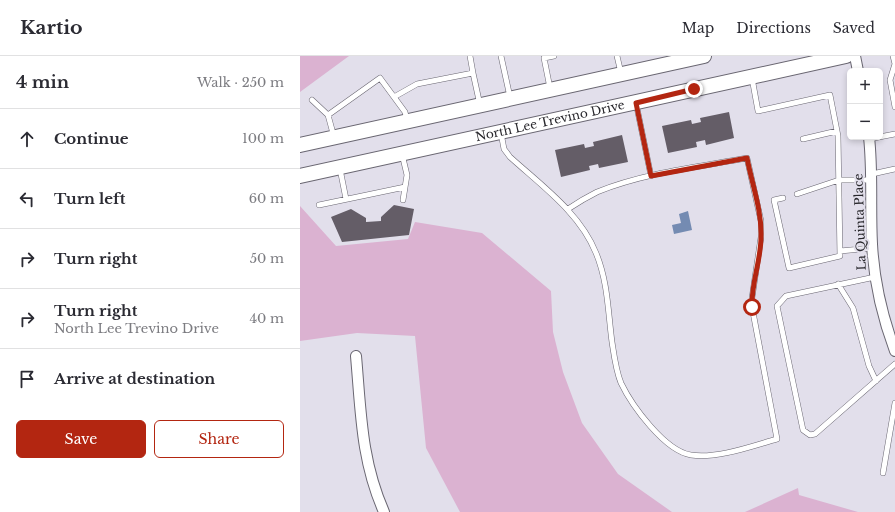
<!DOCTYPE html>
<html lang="en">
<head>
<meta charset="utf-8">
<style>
	:root { --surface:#fff; --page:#f2f2f3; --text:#2b2b33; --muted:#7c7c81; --line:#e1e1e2; --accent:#b32611 }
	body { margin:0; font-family:"Libre Baskerville",serif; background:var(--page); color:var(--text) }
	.controls { position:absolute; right:12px; top:12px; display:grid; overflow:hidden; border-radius:6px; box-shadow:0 2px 6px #0003 }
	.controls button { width:36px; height:36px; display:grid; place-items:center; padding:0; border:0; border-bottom:1px solid var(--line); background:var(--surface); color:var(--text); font:20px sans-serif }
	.stop { position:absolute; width:12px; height:12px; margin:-9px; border:3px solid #b32611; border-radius:50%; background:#fff }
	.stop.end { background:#b32611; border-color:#fff; box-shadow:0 1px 4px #0008 }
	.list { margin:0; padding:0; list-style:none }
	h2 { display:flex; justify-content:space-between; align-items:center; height:52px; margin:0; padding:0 16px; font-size:17px }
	h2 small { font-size:13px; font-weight:400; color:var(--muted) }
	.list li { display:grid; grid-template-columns:26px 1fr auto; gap:12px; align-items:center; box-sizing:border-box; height:60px; padding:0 16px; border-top:1px solid var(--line) }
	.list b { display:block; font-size:15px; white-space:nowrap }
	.list p { margin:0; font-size:13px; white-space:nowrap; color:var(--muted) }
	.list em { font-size:13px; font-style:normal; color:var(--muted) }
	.actions { display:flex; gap:8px; padding:12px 16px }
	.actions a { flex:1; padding:9px 0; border:1px solid var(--accent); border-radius:6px; text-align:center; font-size:14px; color:var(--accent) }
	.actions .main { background:var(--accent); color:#fff }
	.icon { flex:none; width:22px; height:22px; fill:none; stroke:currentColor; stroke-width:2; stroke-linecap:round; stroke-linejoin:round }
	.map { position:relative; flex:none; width:595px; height:456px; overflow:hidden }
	header { display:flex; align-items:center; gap:24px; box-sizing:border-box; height:56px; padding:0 20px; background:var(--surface); border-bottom:1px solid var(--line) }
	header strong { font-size:19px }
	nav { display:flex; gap:22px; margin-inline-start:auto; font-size:14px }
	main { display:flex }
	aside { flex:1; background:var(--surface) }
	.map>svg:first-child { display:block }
</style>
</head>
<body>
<header>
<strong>Kartio</strong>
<nav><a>Map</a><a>Directions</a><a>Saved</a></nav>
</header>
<main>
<aside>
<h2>4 min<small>Walk · 250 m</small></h2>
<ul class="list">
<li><svg class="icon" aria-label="ahead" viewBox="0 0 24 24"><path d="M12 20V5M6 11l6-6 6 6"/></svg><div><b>Continue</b></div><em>100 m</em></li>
<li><svg class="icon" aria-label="left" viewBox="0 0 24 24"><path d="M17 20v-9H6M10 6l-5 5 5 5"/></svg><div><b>Turn left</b></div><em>60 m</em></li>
<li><svg class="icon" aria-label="right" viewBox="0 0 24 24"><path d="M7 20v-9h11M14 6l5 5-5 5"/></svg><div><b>Turn right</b></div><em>50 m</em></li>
<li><svg class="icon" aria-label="right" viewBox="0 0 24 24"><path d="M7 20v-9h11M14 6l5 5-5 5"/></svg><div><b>Turn right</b><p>North Lee Trevino Drive</p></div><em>40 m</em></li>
<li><svg class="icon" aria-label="arrive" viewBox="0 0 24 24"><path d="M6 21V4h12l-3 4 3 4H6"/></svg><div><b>Arrive at destination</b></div></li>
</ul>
<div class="actions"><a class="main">Save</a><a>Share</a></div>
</aside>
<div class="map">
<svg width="595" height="456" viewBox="0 0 595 456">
	<rect width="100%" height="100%" fill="#e2dfeb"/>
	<path fill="#dbb2d1" d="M0,0h49l-49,36z
		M0,150l36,40 72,-7 7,-17 67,11 69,58 2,41 10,40 19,51 36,51 54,38h-212l-34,-64 -11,-112 -58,-3 -57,8z
		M498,432l1,7 59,17h-113z"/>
	<path fill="#748bb2" d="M388,155l4,19 -18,4 -2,-9 9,-2 -2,-9z"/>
	<path fill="#645d67" d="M429,56l5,26 -28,7 -1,-5 -9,2 1,5 -29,6 -6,-27 29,-6 1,4 9,-2 -1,-4z
		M322,79l6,27 -29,6 -1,-4 -9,2 1,4 -29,7 -6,-27 29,-6 1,4 9,-2 -1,-4z
		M94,149l20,4 -5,26 -67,7 -11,-25 20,-8 15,9v4l15,-1v-4z"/>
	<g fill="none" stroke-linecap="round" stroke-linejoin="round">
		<defs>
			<path id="service" d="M201,0l9,41
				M317,0l4,17
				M593,0l2,8 -5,16 5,27
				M173,17l7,32
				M452,22l6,33 72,-16 8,41 2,120 -51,12 -15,-68 9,-2
				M250,32l-6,-30 10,-2
				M94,41l23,-13 56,-11 -3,-17
				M12,44l16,15 52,-37 25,34 2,8
				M336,47l15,73
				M28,59l6,22
				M201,77l3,16 6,8c32,29 70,56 86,96 12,29 12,59 16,89 2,13 4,29 9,41 11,23 44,68 70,72 26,4 61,-9 86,-16l-25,-132v-9l9,-61v-16l-14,-63c-50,9 -103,15 -150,34 -10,5 -20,11 -29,17
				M503,83l34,-8
				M569,83l26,-5
				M102,98l5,21 -4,25
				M40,113l6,30
				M572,118l23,-5
				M497,138l42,-14h33
				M19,149l86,-18
				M540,195l32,-3
				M575,221l-89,19 -9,10 26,124 7,5 5,-1 80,-70
				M538,228l15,24 16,58 7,15
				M583,417l12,-70"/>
			<path id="minor" d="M555,0l3,15
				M569,81c4,36 1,71 3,107 2,38 10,72 23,107
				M56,300c5,56 5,104 28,156"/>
			<g id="secondary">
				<path d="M0,89l404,-89"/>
				<path id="s1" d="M0,120l546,-120"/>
			</g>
		</defs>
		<use href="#service" stroke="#696671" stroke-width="6"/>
		<use href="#minor" stroke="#696671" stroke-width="12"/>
		<use href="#secondary" stroke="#696671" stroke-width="16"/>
		<use href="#service" stroke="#fff" stroke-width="5"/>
		<use href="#minor" stroke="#fff" stroke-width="10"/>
		<use href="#secondary" stroke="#fff" stroke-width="14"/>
	</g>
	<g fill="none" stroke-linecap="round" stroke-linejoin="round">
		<path stroke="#b32611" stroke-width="5" d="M394,33l-58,14 15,73 96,-18c5,26 15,53 14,79 0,24 -10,46 -9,70"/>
	</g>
	<g text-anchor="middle" stroke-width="4" stroke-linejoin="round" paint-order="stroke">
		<g font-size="12" fill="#29282d" stroke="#e2dfeb">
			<text dy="4" stroke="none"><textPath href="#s1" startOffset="256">North Lee Trevino Drive</textPath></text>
			<text transform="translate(560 166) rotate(-92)" y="4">La Quinta Place</text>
		</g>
	</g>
</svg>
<div class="controls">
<button>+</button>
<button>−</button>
</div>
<div class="stop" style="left:452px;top:251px"></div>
<div class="stop end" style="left:394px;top:33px"></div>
</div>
</main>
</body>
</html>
